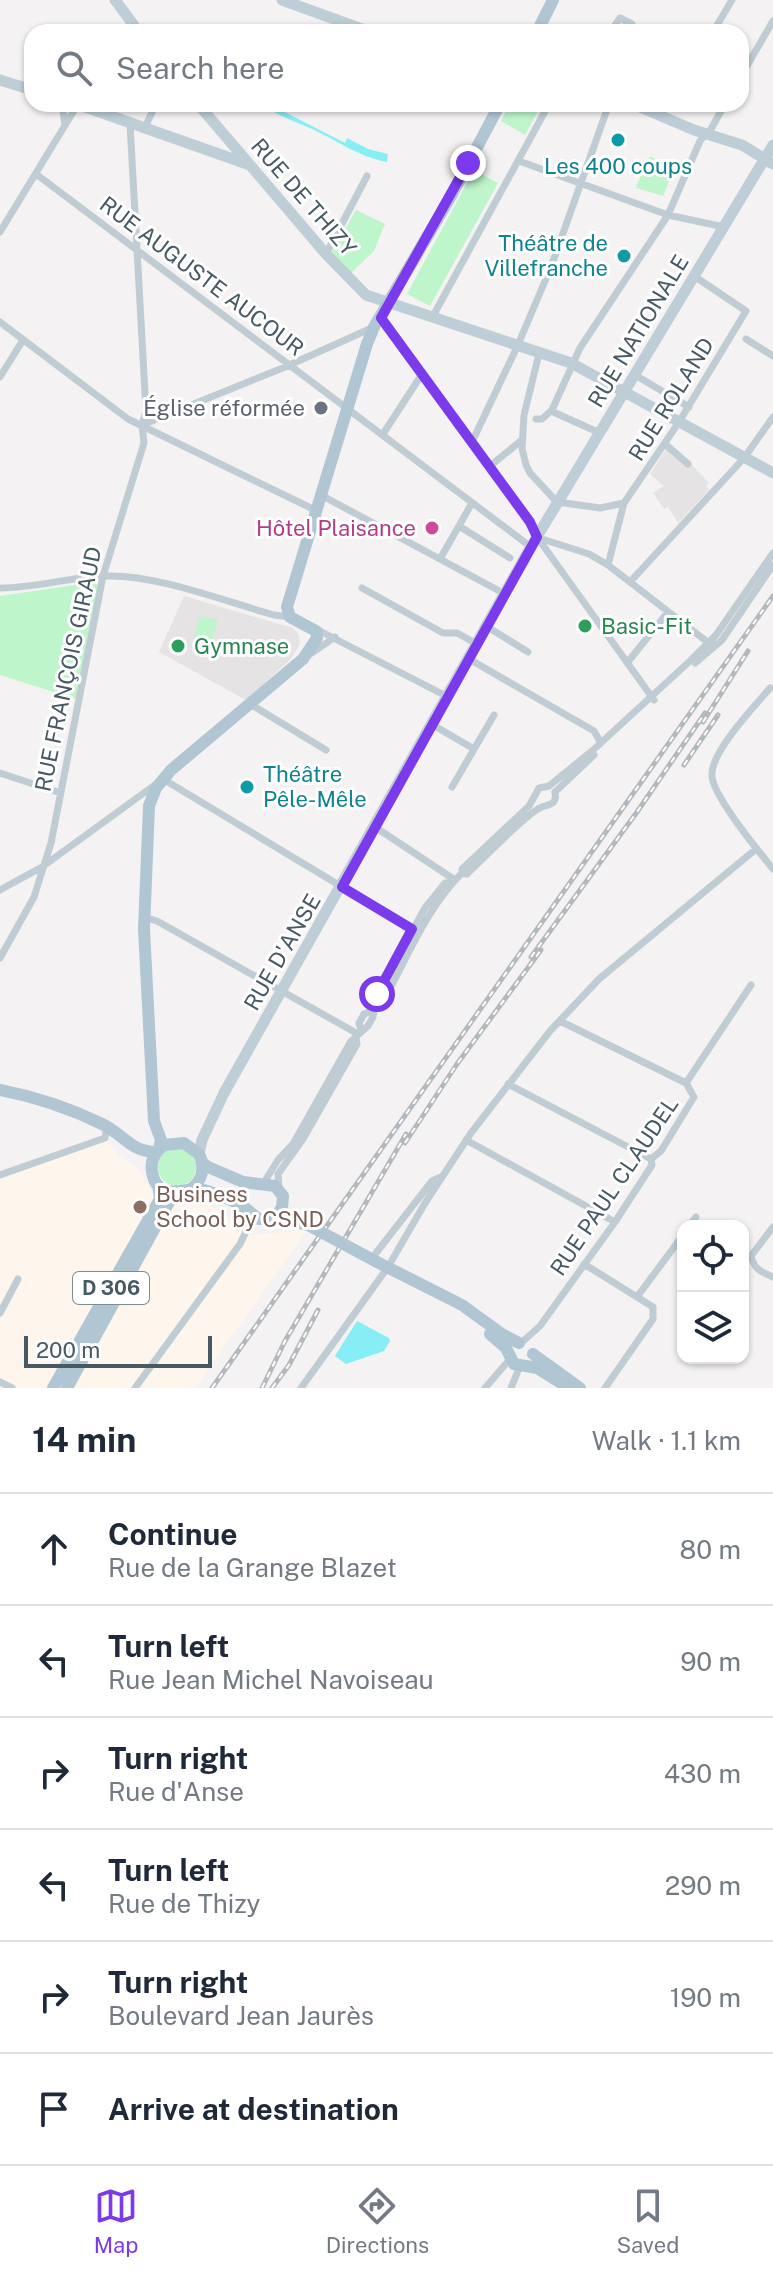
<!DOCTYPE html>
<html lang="en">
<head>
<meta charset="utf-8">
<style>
	:root { --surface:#fff; --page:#f2f2f3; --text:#1f2937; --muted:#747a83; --line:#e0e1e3; --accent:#7c3aed }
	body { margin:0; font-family:"Public Sans",sans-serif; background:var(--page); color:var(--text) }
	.controls { position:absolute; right:24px; bottom:24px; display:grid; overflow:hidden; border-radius:16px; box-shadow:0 2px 6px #0004 }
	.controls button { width:72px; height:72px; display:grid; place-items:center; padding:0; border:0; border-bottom:2px solid var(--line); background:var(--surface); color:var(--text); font:40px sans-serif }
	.scale { position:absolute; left:24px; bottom:20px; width:188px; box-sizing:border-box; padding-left:8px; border:4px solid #475962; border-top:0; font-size:22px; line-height:28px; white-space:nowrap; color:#475962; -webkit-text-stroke:6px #fff; paint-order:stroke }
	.stop { position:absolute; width:24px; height:24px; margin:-18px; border:6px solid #7c3aed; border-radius:50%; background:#fff }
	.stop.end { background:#7c3aed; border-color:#fff; box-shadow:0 2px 8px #0008 }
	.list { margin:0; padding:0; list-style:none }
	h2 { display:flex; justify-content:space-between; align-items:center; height:104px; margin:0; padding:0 32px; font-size:34px }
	h2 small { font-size:26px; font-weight:400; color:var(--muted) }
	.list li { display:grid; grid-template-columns:52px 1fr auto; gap:24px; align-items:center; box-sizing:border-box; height:112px; padding:0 32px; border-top:2px solid var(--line) }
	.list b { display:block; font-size:30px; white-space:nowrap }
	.list p { margin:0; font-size:26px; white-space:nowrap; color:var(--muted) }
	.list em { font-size:26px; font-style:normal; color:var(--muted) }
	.icon { flex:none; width:44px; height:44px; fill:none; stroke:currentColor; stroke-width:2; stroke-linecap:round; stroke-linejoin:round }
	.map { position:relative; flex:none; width:773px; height:1388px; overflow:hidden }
	.search { position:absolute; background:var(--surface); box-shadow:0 2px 6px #0004; left:24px; right:24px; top:24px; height:88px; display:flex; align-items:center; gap:20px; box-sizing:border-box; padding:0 28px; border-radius:24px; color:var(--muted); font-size:30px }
	.sheet { height:776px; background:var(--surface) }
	nav { display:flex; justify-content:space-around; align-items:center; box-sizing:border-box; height:112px; border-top:2px solid var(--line); background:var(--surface); font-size:22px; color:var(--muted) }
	nav a { display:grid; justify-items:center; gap:4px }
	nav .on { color:var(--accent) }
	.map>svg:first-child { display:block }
</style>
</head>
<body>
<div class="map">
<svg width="773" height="1388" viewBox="0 0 773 1388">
	<rect width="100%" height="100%" fill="#f4f2f2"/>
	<path fill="#fef6ec" d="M105,1138l15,19 19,12 12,23 27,13 25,-5 49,35 55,-5 -112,158h-195v-213z"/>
	<path fill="#e6e3e4" d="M666,449l25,15 18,19 -3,3 3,4 -31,33 -10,-16 -4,2 -11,-16 11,-7 -14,-12z
		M184,596l109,32 6,7 1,9 -9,15 -45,41 -87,-48z"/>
	<path fill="#bef5cb" d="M510,104h32l-17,31 -24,-14z
		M651,157l24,10 -12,29 -27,-8 11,-29z
		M474,170l24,13 -68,123 -23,-12z
		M356,210l29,14 -11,27 -23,22 -19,-21z
		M95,582l3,4 -22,113 -76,-24v-79z
		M200,616l18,4 -9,33 -18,-5z
		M158 1167a19 19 0 1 1 38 0a19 19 0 1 1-38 0Z"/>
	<path fill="#87eef6" d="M261,104h8l76,39 2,-5 21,11 20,5 -1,8c-30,-6 -47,-20 -75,-33 -18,-8 -34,-13 -51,-25z
		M357,1321l32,17 1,3 -6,10 -38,13 -11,-8z"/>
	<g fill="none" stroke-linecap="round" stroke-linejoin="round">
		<path stroke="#bfccd3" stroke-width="7" d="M622,32l-7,-7 5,-7 12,6 -1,8
			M713,32l19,-32
			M741,76l32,-55
			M62,104l3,21
			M144,129l12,-25
			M519,161l149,54 56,12
			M36,174l495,373
			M0,232l78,-128
			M326,254l41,-78
			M433,316l116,-212
			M381,318l149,204 7,15 117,163
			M0,322l128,97 187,91
			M746,339l27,17
			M539,354l-15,61 -2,33 4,17 4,8 27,29 43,6 24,-5
			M635,375l54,32
			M0,377l23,-37
			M551,411l49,22
			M536,419h6l10,-9 28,-62 88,-133 32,-74 11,-12 14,-25
			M142,425l143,-58 89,-40
			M383,434l39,-60
			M472,442l45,-95 34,-80 58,-163
			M665,444l23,20
			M490,466l32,-26
			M319,494l186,100
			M459,526l51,32
			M539,538l50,16 19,11 102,79
			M440,559l32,-56
			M608,565l16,-62 55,-81 67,-111 -52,-35
			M630,582l114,-124 29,-41
			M0,588c36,0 70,-11 105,-12 51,-2 119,25 169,39l16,2
			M362,588l81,45h14l20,11
			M486,626l42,26
			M316,629l132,68
			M312,653l23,-16
			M469,659l125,72 7,12
			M627,663l41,-51
			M695,663l27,-23 51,-75
			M770,688c-15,18 -60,64 -58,88 1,20 47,76 61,93
			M250,704l76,46
			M433,725l41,24
			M0,773l61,20
			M452,787l42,-72
			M555,792l39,-37
			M375,827l80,53
			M462,873l5,1 3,-3c13,-12 59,-60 72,-64 9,-3 15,-3 13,-15
			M0,890l42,-23 121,-88 249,150
			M144,917l13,4 201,113
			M0,958l34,-61 17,-54 52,-267 41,-133 -2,-18 4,-14 -16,-287
			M374,1004l11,-6c23,-42 43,-92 77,-125v-4l67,-63 10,-18 10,-2 43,-35 99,-91 25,-25 57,-82
			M361,1030l-2,-7 5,-9 8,-3
			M686,1083l65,-98
			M508,1084l143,75
			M466,1140l149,82
			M0,1175l105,-37 2,-12
			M263,1184l15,-24 15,-16 58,-103 17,-15 5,-9 4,-23 48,-86 20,-25h7
			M279,1189l-1,-15 25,-35 54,-95 -1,-6
			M689,1226l7,-9
			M773,1227l-22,29c3,13 10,16 22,21
			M376,1253l56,-72 9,-4
			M584,1264l69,43v12l-48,69
			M637,1297l46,-62
			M0,1313l18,-34
			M521,1343l19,-17 75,-104 37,-57 -1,-6 10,-8 33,-54 -8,-14 -126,-62
			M0,1382l12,6
			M135,1388l105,-144 13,-27
			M301,1388l87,-121 37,-64 46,-70 79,-102 49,-52 157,-130
			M485,1388l25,-29
			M511,1388l9,-22"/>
		<path stroke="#beced7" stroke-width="11" d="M115,0l24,32
			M282,0l88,32
			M0,80l32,10
			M77,104l173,61
			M198,104l128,150 40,41 205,68 202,110
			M633,104l61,26 48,15 31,19
			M199,1154l3,-14 22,-47 305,-543 244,-405"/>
		<path stroke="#b0c6d3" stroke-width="12" d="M537,32l16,-32
			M0,1090c36,7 69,18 102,34 23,11 27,27 54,28
			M159,1149l2,-9 -7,-19 -10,-192 5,-123 7,-18 15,-18 132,-111 14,-21 -1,-7 -26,-14 -3,-10 80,-263 7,-17 77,-131 49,-92
			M191,1189c12,-9 14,-22 8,-35l-15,-11 -20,2c-9,7 -14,16 -12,27 6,33 34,13 52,18 13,4 30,10 41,18 6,4 8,8 14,11h14l9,-11 1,-12 -8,-10 -32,-4 -35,-15 -6,-5
			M275,1217l33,8
			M377,1262l85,43 40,29 17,9
			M490,1334l16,14 8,16 23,4 32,20
			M533,1354l47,34
			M53,1388l107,-189 -2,-14
			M67,1388l102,-186 10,-9"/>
		<defs>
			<path id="rail" d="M703,722l45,-71
				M684,765l34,-50
				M531,957l106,-145 68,-99
				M405,1143l52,-79 84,-114
				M212,1388l561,-792
				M262,1388l23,-47 121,-207
				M272,1388l17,-23 29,-55"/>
		</defs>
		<use href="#rail" stroke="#b4b8bd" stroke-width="5"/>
		<use href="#rail" stroke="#fff" stroke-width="2" stroke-dasharray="6" stroke-linecap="butt"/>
		<path stroke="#b0c6d3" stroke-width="12" d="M308,1225l69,37"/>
	</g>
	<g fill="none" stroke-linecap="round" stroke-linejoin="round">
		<path stroke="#7c3aed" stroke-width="10" d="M377,994l35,-65 -70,-42 195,-350 -7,-15 -149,-204 87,-155"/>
	</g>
	<g fill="#0f9aa8" stroke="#fff" stroke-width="3">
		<circle cx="618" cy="140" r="8"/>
		<circle cx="624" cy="256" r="8"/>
		<circle cx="247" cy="787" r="8"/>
	</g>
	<circle fill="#6b7280" stroke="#fff" stroke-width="3" cx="321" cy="408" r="8"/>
	<circle fill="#d1479c" stroke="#fff" stroke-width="3" cx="432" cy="528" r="8"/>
	<g fill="#2e9e5b" stroke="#fff" stroke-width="3">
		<circle cx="585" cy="626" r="8"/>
		<circle cx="178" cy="646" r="8"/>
	</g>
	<circle fill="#8d6e63" stroke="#fff" stroke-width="3" cx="140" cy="1207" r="8"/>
	<g text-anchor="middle" stroke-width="6" stroke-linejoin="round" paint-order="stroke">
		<rect fill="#fff" stroke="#7e8b91" stroke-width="2" x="73" y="1272" width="76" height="32" rx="6"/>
		<g font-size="20" font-weight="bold" fill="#475962">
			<text x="111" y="1295">D 306</text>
		</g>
		<g font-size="22" fill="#0d838f" stroke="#fff">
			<text x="618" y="174">Les 400 coups</text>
			<text x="608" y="251" text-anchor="end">Théâtre de<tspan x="608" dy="25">Villefranche</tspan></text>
			<text x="263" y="782" text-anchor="start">Théâtre<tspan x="263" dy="25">Pêle-Mêle</tspan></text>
		</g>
		<g font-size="22" fill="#475962" stroke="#fff">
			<text transform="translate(304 197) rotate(49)" y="8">RUE DE THIZY</text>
			<text transform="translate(202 276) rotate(37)" y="8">RUE AUGUSTE AUCOUR</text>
			<text transform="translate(638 331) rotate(-59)" y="8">RUE NATIONALE</text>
			<text transform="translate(671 399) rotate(-58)" y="8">RUE ROLAND</text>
			<text transform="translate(68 669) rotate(-78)" y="8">RUE FRANÇOIS GIRAUD</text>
			<text transform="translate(282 952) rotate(-60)" y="8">RUE D'ANSE</text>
			<text transform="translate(614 1186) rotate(-56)" y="8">RUE PAUL CLAUDEL</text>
		</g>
		<g font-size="22" fill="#5b616d" stroke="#fff" text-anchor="end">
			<text x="305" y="416">Église réformée</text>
		</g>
		<g font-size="22" fill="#b23c85" stroke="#fff" text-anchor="end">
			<text x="416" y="536">Hôtel Plaisance</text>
		</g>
		<g font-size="22" fill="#27864d" stroke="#fff" text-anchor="start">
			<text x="601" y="634">Basic-Fit</text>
			<text x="194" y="654">Gymnase</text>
		</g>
		<g font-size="22" fill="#785e54" stroke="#fff" text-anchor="start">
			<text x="156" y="1202">Business<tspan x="156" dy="25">School by CSND</tspan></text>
		</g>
	</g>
</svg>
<div class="controls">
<button><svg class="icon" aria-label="locate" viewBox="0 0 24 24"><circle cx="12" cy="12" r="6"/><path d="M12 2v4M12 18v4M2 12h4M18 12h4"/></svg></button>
<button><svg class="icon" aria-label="layers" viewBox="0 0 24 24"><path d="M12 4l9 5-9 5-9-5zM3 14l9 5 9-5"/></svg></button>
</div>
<div class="scale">200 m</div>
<div class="stop" style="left:377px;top:994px"></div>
<div class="stop end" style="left:468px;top:163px"></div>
<div class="search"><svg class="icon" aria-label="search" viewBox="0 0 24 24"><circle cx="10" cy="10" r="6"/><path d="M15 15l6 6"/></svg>Search here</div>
</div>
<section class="sheet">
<h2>14 min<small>Walk · 1.1 km</small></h2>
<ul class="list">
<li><svg class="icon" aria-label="ahead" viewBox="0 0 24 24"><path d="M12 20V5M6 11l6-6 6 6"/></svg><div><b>Continue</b><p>Rue de la Grange Blazet</p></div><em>80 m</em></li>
<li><svg class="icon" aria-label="left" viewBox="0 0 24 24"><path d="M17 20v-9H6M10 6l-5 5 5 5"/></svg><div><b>Turn left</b><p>Rue Jean Michel Navoiseau</p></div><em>90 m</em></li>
<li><svg class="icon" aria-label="right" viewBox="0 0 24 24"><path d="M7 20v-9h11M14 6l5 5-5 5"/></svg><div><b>Turn right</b><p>Rue d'Anse</p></div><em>430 m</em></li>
<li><svg class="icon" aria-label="left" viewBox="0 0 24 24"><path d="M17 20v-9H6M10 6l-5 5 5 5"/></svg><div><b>Turn left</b><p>Rue de Thizy</p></div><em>290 m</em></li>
<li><svg class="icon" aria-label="right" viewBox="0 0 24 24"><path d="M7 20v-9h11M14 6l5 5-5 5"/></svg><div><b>Turn right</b><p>Boulevard Jean Jaurès</p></div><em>190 m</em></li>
<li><svg class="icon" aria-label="arrive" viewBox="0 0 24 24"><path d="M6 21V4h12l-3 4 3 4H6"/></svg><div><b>Arrive at destination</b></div></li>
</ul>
</section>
<nav>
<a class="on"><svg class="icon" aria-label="map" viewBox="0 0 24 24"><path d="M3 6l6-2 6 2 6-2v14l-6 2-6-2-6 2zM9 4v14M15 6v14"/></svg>Map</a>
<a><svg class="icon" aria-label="directions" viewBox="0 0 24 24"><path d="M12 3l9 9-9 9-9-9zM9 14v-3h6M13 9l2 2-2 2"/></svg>Directions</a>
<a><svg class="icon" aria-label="saved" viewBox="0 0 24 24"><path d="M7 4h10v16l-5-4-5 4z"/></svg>Saved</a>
</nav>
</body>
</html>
